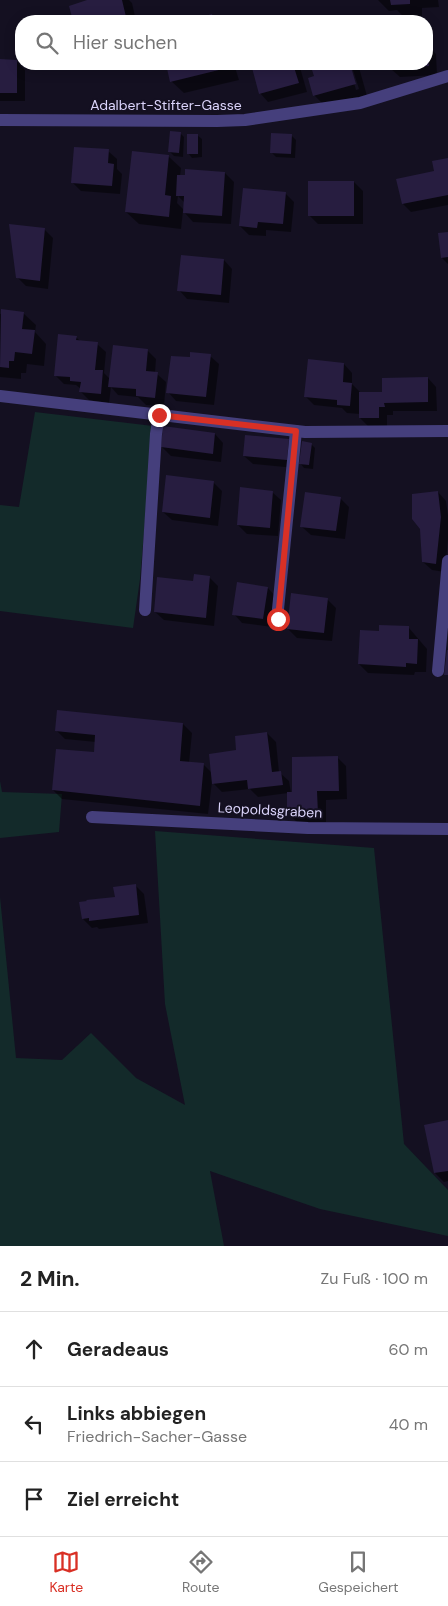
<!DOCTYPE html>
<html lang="de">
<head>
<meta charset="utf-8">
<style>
	:root { --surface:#fff; --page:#f6f6f6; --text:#222; --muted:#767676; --line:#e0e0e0; --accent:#d93025 }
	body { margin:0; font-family:"DM Sans",sans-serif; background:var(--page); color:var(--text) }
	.stop { position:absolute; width:15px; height:15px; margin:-11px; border:4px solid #d93025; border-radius:50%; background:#fff }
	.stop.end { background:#d93025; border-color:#fff; box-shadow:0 1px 5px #0008 }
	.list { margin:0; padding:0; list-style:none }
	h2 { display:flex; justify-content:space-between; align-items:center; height:65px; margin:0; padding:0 20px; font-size:21px }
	h2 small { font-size:16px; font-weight:400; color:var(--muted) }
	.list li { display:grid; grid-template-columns:32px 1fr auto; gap:15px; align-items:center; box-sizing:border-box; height:75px; padding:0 20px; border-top:1px solid var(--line) }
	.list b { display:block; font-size:19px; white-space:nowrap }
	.list p { margin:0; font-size:16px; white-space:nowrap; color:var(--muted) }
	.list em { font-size:16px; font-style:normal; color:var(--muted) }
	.icon { flex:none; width:28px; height:28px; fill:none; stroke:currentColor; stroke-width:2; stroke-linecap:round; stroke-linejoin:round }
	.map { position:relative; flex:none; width:448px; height:1246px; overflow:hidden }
	.search { position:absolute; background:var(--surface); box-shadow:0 2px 12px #0003; left:15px; right:15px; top:15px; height:55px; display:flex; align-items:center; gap:12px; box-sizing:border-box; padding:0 18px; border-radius:20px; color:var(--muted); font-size:19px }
	.sheet { height:290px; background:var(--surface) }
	nav { display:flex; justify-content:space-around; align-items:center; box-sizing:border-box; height:70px; border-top:1px solid var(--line); background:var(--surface); font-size:14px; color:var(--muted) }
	nav a { display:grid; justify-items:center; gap:2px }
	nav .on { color:var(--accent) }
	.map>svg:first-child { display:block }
</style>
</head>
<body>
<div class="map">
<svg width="448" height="1246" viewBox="0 0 448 1246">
	<rect width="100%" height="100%" fill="#141021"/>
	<path fill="#132a2a" d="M35,412l118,14 -13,153 -7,49 -133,-17v-106l19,2z
		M0,781l2,11 60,2 -3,38 -59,6z
		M155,831l219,17 30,296 44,46v46l-128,-27 -110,-38 14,75h-224v-349l16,161 46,2 29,-27 45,45 49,27 -20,-101z"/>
	<path fill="#0007" fill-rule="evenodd" d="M90,0h39l3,3 4,18h-62l-4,-14z
		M378,0h60l1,7 -17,1v8l-18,1 -7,-7 -8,1z
		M212,16l5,5h-27z
		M427,45l9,9 1,21 -37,2 -9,-8v-5h36z
		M0,60l16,1 9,9v31h-25z
		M92,64h14l-11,3z
		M167,64h67l5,16 -55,13 -13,-12z
		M252,64h47l8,28 -39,10 -8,-9z
		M311,64h38l7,26 3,-1 -8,-25h7l9,32 -40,12 -13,-13 1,-18z
		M180,133l4,4 -1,20 -9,-1 -4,-4z
		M197,135l5,4v18l-10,1 -4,-5z
		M292,136l4,4 -1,18 -19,-1 -4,-4z
		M108,151l9,8v10l5,5 -2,20 -39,-3 -9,-9z
		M168,156l13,12 -1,8 45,-3 9,9 -3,42 -38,-2 -10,-11 -2,18 -42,-5 -13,-12zM178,196l7,7v8l-8,-8z
		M448,159v46l-37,7 -8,-8z
		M354,182l9,9v33h-45l-9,-9z
		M285,193l9,9 -3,30 -25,-2v6l-17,-1 -9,-9z
		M44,229l9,9 -5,51 -22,-3 -9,-9z
		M448,234v30l-6,-6z
		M224,260l8,9 -3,34 -42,-4 -8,-9z
		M23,313l13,12 -1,7 11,12 -2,22 -17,-2 -1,9h-5v6l-21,-2v-63z
		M76,337l5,5 16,2 9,8 -2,21 6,6 37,-29 9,9 -1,14 2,1 9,8 -2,24 -18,-1 -8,-8 -20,-2 -7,-8 -2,16 -20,-3 -8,-8v-3l-5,-4 -12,-1 -9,-9z
		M210,356l9,8 -5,41 -38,-4 -8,-9 23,-33z
		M344,364l8,9v11l8,8 23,2 45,-16 8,9 1,24h-44v4h-6v11l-18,1 -9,-9v-4l-13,-1 -5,-5 -28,-3 -8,-8z
		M215,434l8,9 -2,19 -50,-6 -9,-9z
		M288,440l7,28 -42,-4 -9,-8z
		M311,444l4,4 -2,21 -9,-1 -4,-5z
		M213,482l9,9 -4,35 -46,-6 -9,-8z
		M272,492l9,8 -3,36 -31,-2 -9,-9z
		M438,492l8,9 2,14v24l-3,33 -13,-2 -9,-8z
		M340,498l9,9 -4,32 -34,-4 -9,-8z
		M209,577l9,9 -4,40 -50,-6 -9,-8 39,-29z
		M268,588l8,9 -4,30 -30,-4 -8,-9z
		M327,599l9,9 -4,33 -35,-3 -9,-9z
		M409,628l18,21 -1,23h-11l-1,3 -46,-2 -9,-9 21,-32z
		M183,724l9,9 -3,30 15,2 8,8 26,-22 29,-18 9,9 3,30 10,9 2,12h3l44,-35 8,8 1,33 -21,1v22h-29l-9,-8v-21l-30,4 -8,-8 -28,3 -10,-10 -4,32 -146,-15 -9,-9 42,-36 1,-12 -31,-3 -9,-9z
		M136,886l8,8 4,29 -49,6 -2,-2 -5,1 -9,-9z
		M448,1121v60l-4,1 -9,-9z"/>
	<path fill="#271d40" d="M87,0h35l5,21h-54l-4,-15z
		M390,0h20v4l-19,1z
		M212,14l2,7h-27z
		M427,52h1l1,14 -39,3 -1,-5h38z
		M0,59l17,1v33h-17z
		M166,64h60l1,4 -57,14z
		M251,64h42l6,19 -40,11z
		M310,64h40l6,20 -43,12 -5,-18 6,-2z
		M170,131l11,1 -2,21 -11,-1z
		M271,133l21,1 -1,20 -21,-1z
		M187,134h11v20h-11z
		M74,147l35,2 -1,14 6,1 -2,22 -41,-3z
		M132,151l37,4 -4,40 6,1 -2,21 -44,-5z
		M448,158v37l-46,9 -6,-25 38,-8 -2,-10z
		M185,169l40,3 -3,44 -39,-3 1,-17h-8l1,-21h8z
		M308,181h46v35h-46z
		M243,188l43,4 -3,32 -25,-2 -1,6 -18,-2z
		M9,224l36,4 -5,53 -24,-3z
		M448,232v25l-7,1 -3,-25z
		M181,255l43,4 -3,36 -44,-4z
		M1,309l23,3 -2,17 13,1 -3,24 -17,-2 -1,9h-5v7l-9,-1z
		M58,334l19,2 -1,4 22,2 -3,28h8l-2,24 -22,-2 2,-10 -11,-1v-4l-16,-1z
		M113,345l35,4 -2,22 12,1 -3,26 -19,-2v-7l-28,-2z
		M190,352l21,2 -5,43 -40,-4 5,-37 19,1z
		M308,359l36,4 -1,19 9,1 -2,23 -13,-1v-5l-33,-3z
		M428,377v25l-44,1 1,4h-6v11h-20v-26h23v-14z
		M163,426l52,7 -2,21 -52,-7z
		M245,435l44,4 -2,21 -44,-4z
		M302,441l10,2 -3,22 -10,-1z
		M166,475l48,6 -4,37 -48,-6z
		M240,487l33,4 -3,37 -33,-3z
		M438,491l3,26 -5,47 -14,-2 -2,-33 -8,-10v-25z
		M305,492l36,5 -5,34 -36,-4z
		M194,574l16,2 -4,42 -52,-6 3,-35 36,4z
		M237,582l31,5 -5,32 -31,-4z
		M291,593l37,5 -4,35 -37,-4z
		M379,625l30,1v13h9l-1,25 -11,-1v4l-48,-3 2,-34 19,1z
		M447,650h1v25h-4z
		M57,710l126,13 -3,38 24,2 -4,43 -148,-16 4,-41 38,3 1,-17 -40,-4z
		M267,732l5,40 9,-1 2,14 -35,4 -1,-9 -35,4 -3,-30 27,-4 -1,-14z
		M338,756l1,35h-22l1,23h-31v-22h5v-35z
		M136,884l3,31 -50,6v-3l-7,1 -3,-17 8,-1 -1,-1 29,-3 -2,-10z
		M448,1120v51l-14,2 -10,-48z"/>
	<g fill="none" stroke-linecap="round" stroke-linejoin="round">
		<path stroke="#453f7c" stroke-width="12" d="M145,610l11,-176 3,-19
			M277,619l19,-188
			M438,671l10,-110"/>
		<path stroke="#453f7c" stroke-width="12" d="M0,120l217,1 28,-1 115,-17 88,-27
			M0,396l305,36 143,-1
			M92,817l216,11 140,1"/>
	</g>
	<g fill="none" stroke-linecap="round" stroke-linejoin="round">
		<path stroke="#d93025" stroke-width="6" d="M159,415l137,16 -18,188"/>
	</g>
	<g text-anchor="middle" stroke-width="4" stroke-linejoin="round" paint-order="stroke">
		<g font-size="14" fill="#dbd4fb" stroke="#141021">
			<text x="166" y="110">Adalbert-Stifter-Gasse</text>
			<text transform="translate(270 810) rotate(3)" y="5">Leopoldsgraben</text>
		</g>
	</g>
</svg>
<div class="stop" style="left:278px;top:619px"></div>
<div class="stop end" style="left:159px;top:415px"></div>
<div class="search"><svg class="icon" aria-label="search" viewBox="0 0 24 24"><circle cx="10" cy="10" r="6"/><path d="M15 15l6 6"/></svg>Hier suchen</div>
</div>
<section class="sheet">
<h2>2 Min.<small>Zu Fuß · 100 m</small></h2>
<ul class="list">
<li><svg class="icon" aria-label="ahead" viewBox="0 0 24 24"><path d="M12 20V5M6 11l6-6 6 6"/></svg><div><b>Geradeaus</b></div><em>60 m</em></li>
<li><svg class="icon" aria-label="left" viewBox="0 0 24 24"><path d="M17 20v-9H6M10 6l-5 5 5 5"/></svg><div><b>Links abbiegen</b><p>Friedrich-Sacher-Gasse</p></div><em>40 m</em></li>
<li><svg class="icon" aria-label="arrive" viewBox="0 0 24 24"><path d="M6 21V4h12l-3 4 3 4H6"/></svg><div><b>Ziel erreicht</b></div></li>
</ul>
</section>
<nav>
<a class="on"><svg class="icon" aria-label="map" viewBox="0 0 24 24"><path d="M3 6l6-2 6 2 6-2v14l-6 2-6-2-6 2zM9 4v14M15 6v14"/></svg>Karte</a>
<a><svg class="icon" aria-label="directions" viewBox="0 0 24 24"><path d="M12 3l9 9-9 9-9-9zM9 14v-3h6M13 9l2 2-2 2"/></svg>Route</a>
<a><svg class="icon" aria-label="saved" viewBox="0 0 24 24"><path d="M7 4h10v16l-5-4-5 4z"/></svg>Gespeichert</a>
</nav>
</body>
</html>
